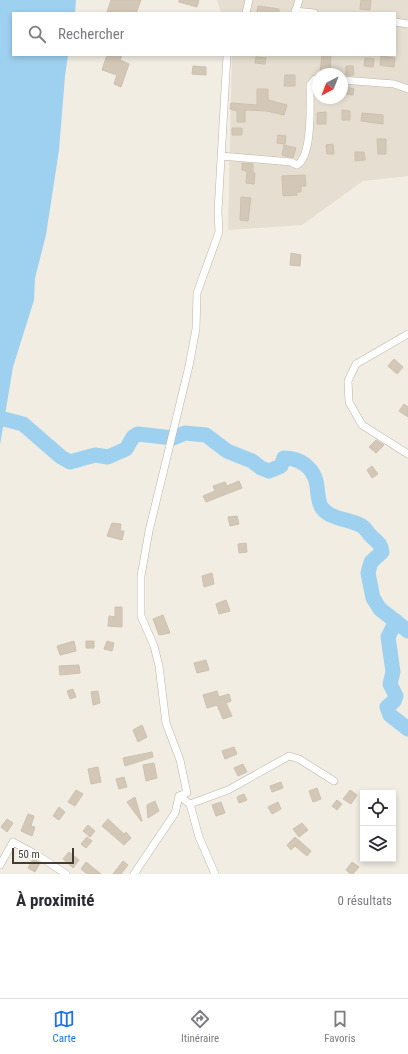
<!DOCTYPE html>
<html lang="fr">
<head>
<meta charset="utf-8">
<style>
	:root { --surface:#fff; --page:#f7f7f7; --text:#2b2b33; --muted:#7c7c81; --line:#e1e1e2; --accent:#1a73e8 }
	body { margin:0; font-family:"Roboto Condensed",sans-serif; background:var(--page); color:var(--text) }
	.controls { position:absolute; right:12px; bottom:12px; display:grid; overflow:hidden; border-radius:0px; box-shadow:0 2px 6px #0003 }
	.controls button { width:36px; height:36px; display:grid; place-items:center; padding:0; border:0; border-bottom:1px solid var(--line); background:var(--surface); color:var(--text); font:20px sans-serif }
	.compass { position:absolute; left:312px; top:68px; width:36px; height:36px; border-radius:50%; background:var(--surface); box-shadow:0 2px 6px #0003; rotate:222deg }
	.scale { position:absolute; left:12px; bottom:10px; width:62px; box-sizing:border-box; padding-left:4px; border:2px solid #433c33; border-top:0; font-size:11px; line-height:14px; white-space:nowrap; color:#433c33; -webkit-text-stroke:3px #fff; paint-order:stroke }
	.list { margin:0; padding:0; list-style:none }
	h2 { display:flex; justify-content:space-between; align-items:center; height:52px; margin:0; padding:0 16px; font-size:17px }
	h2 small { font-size:13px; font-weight:400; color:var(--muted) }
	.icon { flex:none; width:22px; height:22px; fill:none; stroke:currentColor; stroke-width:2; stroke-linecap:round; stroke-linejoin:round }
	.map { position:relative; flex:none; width:408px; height:874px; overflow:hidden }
	.search { position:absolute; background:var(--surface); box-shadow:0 2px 6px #0003; left:12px; right:12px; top:12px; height:44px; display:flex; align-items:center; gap:10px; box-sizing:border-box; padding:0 14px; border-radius:0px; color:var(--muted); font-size:15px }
	.sheet { height:124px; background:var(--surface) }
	nav { display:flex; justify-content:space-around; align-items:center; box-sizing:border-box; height:56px; border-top:1px solid var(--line); background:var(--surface); font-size:11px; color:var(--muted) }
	nav a { display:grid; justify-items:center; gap:2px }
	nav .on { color:var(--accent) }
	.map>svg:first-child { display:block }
</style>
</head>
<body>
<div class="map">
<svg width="408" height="874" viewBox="0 0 408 874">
	<rect width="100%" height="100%" fill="#f1ede3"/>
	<path fill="#e5ded1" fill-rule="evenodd" d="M217,0h191v176l-45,5 -61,44 -74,5 4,-175h163v-42h-174zM318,74h24v24h-24z"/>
	<path fill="#9ed0ef" d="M0,0h76l-1,13h-62v42h55l-3,21 -6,74 -13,85 -11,43 -1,22 -21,67 -13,78z"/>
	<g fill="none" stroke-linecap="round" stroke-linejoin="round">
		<path stroke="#9ed0ef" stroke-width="15" d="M0,418l23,6 38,33 9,5 25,-7 13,2 18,-8 7,-12 5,-3 35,4 12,-5 21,2 21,16 25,10 9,7 8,3 12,-5 3,-8c14,0 26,7 31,20 4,9 1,21 7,30 8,11 26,11 38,17 5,2 7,7 11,11 6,6 10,7 11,16l-11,10 -3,11 5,25 7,11 28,22
			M396,621l-8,16 5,35 -3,12 6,12 -2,5 -7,6 3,8 18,14"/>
	</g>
	<path fill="#d3c8b8" stroke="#cec0ac" d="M111,0h30l-5,13 -29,-1z
		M179,0h20l-2,7 -18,-5z
		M361,0h10l-1,10 -10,-1z
		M258,6l21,3v4h-22z
		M107,55h15l-2,5 9,4 -8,23 -7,-3 3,-9 -15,-5z
		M322,55h9l-1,19 -10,-1z
		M381,56l14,2 -1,9 -14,-2z
		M256,57l10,1 -1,6 -10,-1z
		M365,58l9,1 -1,8 -9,-1z
		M193,66l13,1v8l-14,-1z
		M346,66h7l1,9h-8z
		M285,75h10v11h-11z
		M346,87l8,2 -1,6 -8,-1z
		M257,89h11v11l19,5 -3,10 -17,-4 -20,-1 -2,1v11h-8v-11l-7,-2 1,-6 26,2z
		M342,110l8,1v9h-8z
		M326,112v12h-9v-11z
		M362,113l21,2v9l-22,-3z
		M232,128h10v7h-10z
		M278,135l8,1 -1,8 -8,-1z
		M377,139h9v15h-8z
		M333,144l1,10h-7l-1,-9z
		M284,145l12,3 -3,10 -11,-3z
		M355,152h9l1,8 -10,1z
		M242,163l11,1v9h2l-1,11 -8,-1 1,-12 -5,-1z
		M305,175l1,11h-5v6h-4v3l-14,1 -1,-20z
		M241,197l10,1 -3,23 -8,-1z
		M291,253l10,2 -1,11 -10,-1z
		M394,359l9,8 -6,7 -9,-8z
		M404,404l4,3v10l-9,-6z
		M376,440l8,5 -8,8 -7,-6z
		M372,466l6,8 -6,4 -5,-8z
		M239,481l3,7 -36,14 -3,-6 12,-5 -2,-5 12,-4 2,4z
		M237,516l2,8 -9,2 -2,-9z
		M112,523l9,1 -1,7h4l-2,9 -15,-4z
		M246,543l1,9 -8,1 -1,-9z
		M212,573l2,11 -10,3 -2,-11z
		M226,600l4,11 -11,3 -3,-10z
		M115,607h7v20l-14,-1 1,-10 6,1z
		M163,615l7,18 -11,2 -6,-16z
		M74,641l2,10 -16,4 -3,-9z
		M86,641h8v7h-8z
		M107,641l7,2 -2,8 -8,-2z
		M206,660l3,10 -12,3 -3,-10z
		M79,665l1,8 -20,2 -1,-9z
		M73,689l3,8 -6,2 -3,-8z
		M98,691l2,12 -7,2 -2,-13z
		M217,691l2,6 10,-3 2,7 -5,2 6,13 -9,3 -6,-14 -10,3 -4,-13z
		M142,725l5,12 -9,5 -5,-12z
		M234,747l3,7 -12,5 -3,-8z
		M152,752l1,5 -28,9 -2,-8z
		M154,763l3,15 -11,3 -3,-16z
		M243,764l4,8 -9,4 -4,-8z
		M98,767l3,15 -10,2 -3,-15z
		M124,777l3,10 -8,2 -3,-10z
		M281,782l2,6 -11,4 -2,-6z
		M317,788l4,11 -8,3 -4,-11z
		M76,790l7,4 -8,12 -7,-4z
		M350,790l7,5 -6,9 -8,-5z
		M244,794l3,6 -8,3 -2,-6z
		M135,797l7,24h-1l-14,-19z
		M337,800l5,4 -5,6 -5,-4z
		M155,801l4,10 -11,7 -1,-13z
		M221,802l4,11 -9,3 -4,-11z
		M278,802l3,7 -9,5 -4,-7z
		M59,807l6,5 -6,8 -6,-4z
		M28,814l6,2 -3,10 4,1 -3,9 -11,-5z
		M7,819l6,4 -6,9 -6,-5z
		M108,819l16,15 2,-2 5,6 -7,7 -22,-19z
		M302,823l6,7 -9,7 -6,-8z
		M88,825l7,6 -5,6 -7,-6z
		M87,837l5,4 -6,7 -5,-4z
		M295,837l16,14 -4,5 -12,-10 -4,4 -4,-5z
		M69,852l10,8 -6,8 -10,-9z
		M33,859l7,4 -5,9 -7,-4z
		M123,861l5,4 -7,9h-8z
		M86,862l15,12h-14l-6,-5z
		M352,862l7,5 -6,7h-2l-5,-4z"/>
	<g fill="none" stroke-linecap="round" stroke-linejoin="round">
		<defs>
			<path id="street" d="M295,11l19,2
				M246,13l3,-13
				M295,13l4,-13
				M395,22l13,2
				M342,80l52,4 14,5
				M221,156l70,6 6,3c16,-8 13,-63 13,-80l5,-6h3
				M408,334l-52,30 -8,17 1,21 13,23 46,29
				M179,796l8,-3 -7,-33 -14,-37 -7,-57 -5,-20 -13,-30v-40l8,-45 40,-165 7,-37 1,-36 22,-61 -1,-21 9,-156
				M179,796l11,8 9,33 16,37
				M190,804l38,-14 61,-34 10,3 35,22
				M0,865l13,-23 24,13 29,19
				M134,874l41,-61 4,-17"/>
		</defs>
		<use href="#street" stroke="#bdb4a6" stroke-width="8"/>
		<use href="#street" stroke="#fff" stroke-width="7"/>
	</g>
</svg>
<div class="controls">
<button><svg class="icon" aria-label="locate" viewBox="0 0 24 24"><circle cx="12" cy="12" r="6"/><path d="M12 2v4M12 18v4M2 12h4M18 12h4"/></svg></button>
<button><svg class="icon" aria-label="layers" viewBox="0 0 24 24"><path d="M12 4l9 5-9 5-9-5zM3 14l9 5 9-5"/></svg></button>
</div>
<svg class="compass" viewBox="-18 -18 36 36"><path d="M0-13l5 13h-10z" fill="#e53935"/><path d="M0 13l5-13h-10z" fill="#7c7c81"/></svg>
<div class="scale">50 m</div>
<div class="search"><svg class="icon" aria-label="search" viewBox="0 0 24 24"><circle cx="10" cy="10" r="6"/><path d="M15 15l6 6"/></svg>Rechercher</div>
</div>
<section class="sheet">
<h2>À proximité<small>0 résultats</small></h2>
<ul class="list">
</ul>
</section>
<nav>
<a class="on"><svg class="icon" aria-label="map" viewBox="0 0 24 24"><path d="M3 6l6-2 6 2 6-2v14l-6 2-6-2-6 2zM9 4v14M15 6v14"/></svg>Carte</a>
<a><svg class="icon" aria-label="directions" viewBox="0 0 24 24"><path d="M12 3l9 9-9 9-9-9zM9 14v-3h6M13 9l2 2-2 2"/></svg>Itinéraire</a>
<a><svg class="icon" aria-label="saved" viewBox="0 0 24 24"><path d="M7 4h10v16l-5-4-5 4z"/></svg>Favoris</a>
</nav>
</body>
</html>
